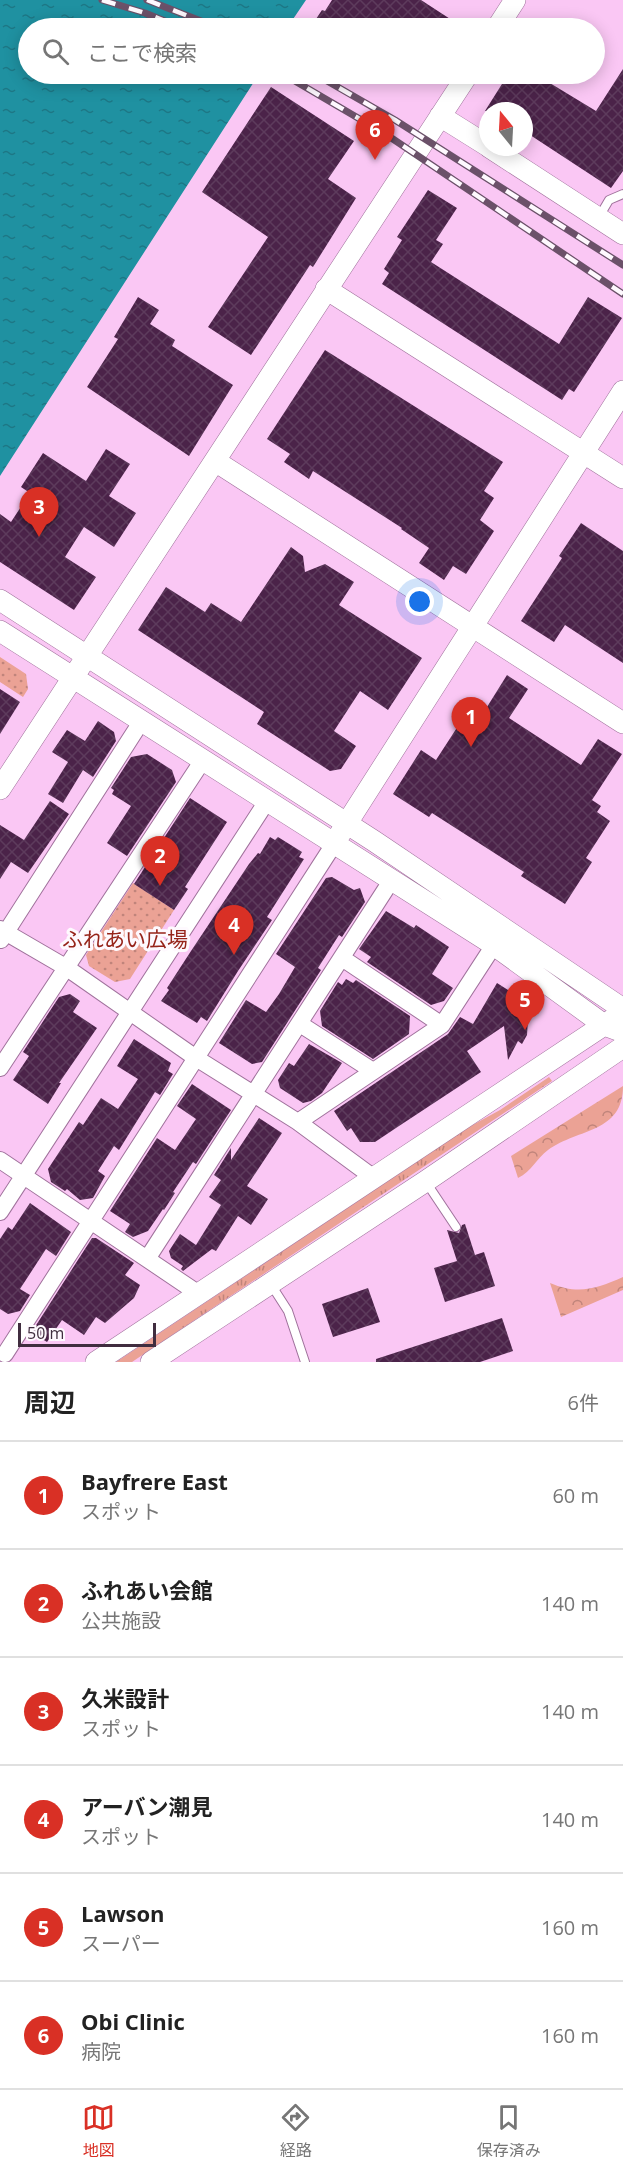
<!DOCTYPE html>
<html lang="ja">
<head>
<meta charset="utf-8">
<style>
	:root { --surface:#fff; --page:#f2f2f2; --text:#222; --muted:#767676; --line:#e0e0e0; --accent:#d93025 }
	body { margin:0; font-family:"Open Sans","Noto Sans JP",sans-serif; background:var(--page); color:var(--text) }
	.compass { position:absolute; left:479px; top:102px; width:54px; height:54px; border-radius:50%; background:var(--surface); box-shadow:0 3px 15px #0003; rotate:342deg }
	.scale { position:absolute; left:18px; bottom:15px; width:138px; box-sizing:border-box; padding-left:6px; border:3px solid #402d3f; border-top:0; font-size:16px; line-height:21px; white-space:nowrap; color:#402d3f; -webkit-text-stroke:4px #fef9fe; paint-order:stroke }
	.you { position:absolute; left:420px; top:602px; width:21px; height:21px; margin:-15px; border:4px solid #fff; border-radius:50%; background:#1a73e8; box-shadow:0 0 0 9px #1a73e833 }
	.badge { display:grid; place-items:center; width:39px; height:39px; border-radius:50%; background:var(--accent); color:#fff; font-size:20px; font-weight:700 }
	.pin { position:absolute; translate:-50% -50px; filter:drop-shadow(0 2px 3px #0008) }
	.pin::after { content:''; position:absolute; top:32px; width:21px; height:18px; background:inherit; clip-path:polygon(0 0,100% 0,50% 100%) }
	.list { margin:0; padding:0; list-style:none }
	h2 { display:flex; justify-content:space-between; align-items:center; height:78px; margin:0; padding:0 24px; font-size:26px }
	h2 small { font-size:20px; font-weight:400; color:var(--muted) }
	.list li { display:grid; grid-template-columns:39px 1fr auto; gap:18px; align-items:center; box-sizing:border-box; height:108px; padding:0 24px; border-top:2px solid var(--line) }
	.list b { display:block; font-size:22px; white-space:nowrap }
	.list p { margin:0; font-size:20px; white-space:nowrap; color:var(--muted) }
	.list em { font-size:20px; font-style:normal; color:var(--muted) }
	.icon { flex:none; width:33px; height:33px; fill:none; stroke:currentColor; stroke-width:2; stroke-linecap:round; stroke-linejoin:round }
	.map { position:relative; flex:none; width:623px; height:1362px; overflow:hidden }
	.search { position:absolute; background:var(--surface); box-shadow:0 3px 15px #0003; left:18px; right:18px; top:18px; height:66px; display:flex; align-items:center; gap:15px; box-sizing:border-box; padding:0 21px; border-radius:33px; color:var(--muted); font-size:22px }
	.sheet { height:726px; background:var(--surface) }
	nav { display:flex; justify-content:space-around; align-items:center; box-sizing:border-box; height:84px; border-top:2px solid var(--line); background:var(--surface); font-size:16px; color:var(--muted) }
	nav a { display:grid; justify-items:center; gap:3px }
	nav .on { color:var(--accent) }
	.map>svg:first-child { display:block }
</style>
</head>
<body>
<div class="map">
<svg width="623" height="1362" viewBox="0 0 623 1362">
	<defs>
		<pattern id="grass-tufts" width="24" height="20" patternUnits="userSpaceOnUse" patternTransform="scale(1.5)"><rect width="24" height="20" fill="#eba295"/><path d="M3 7l-1-3M5 7V3M7 7l1-3M15 17l-1-3M17 17v-4M19 17l1-3" fill="none" stroke="#c0847b"/></pattern>
		<pattern id="forest-crowns" width="20" height="18" patternUnits="userSpaceOnUse" patternTransform="scale(1.5)"><rect width="20" height="18" fill="#eba295"/><path d="M2 6a3 3 0 1 1 6 0M12 15a3 3 0 1 1 6 0" fill="none" stroke="#c0847b"/></pattern>
		<pattern id="park-dots" width="8" height="8" patternUnits="userSpaceOnUse" patternTransform="scale(1.5)"><rect width="8" height="8" fill="#eba295"/><path d="M2 2h.1M6 6h.1" fill="none" stroke="#c0847b" stroke-width="1.8" stroke-linecap="round"/></pattern>
		<pattern id="water-ripples" width="26" height="14" patternUnits="userSpaceOnUse" patternTransform="scale(1.5)"><rect width="26" height="14" fill="#1f91a1"/><path d="M2 4q2-2 4 0t4 0M15 11q2-2 4 0t4 0" fill="none" stroke="#1d7785"/></pattern>
		<pattern id="building-cross-hatch" width="8" height="8" patternUnits="userSpaceOnUse" patternTransform="scale(1.5)"><rect width="8" height="8" fill="#4b2349"/><path d="M0 0l8 8M0 8l8-8" fill="none" stroke="#5d3b5c"/></pattern>
	</defs>
	<rect width="100%" height="100%" fill="#fac7f4"/>
	<path fill="url(#grass-tufts)" d="M549,1077l3,4 -420,281h-16l353,-235 31,-17z"/>
	<path fill="url(#forest-crowns)" d="M623,1086c0,47 -44,42 -75,64 -12,9 -16,21 -30,28l-7,-22z
		M623,1277v13l-62,27 -11,-34c28,12 46,6 73,-6z"/>
	<path fill="url(#park-dots)" d="M0,657l26,17 2,15 -5,8 -23,-15z
		M133,883l41,27 -44,69 -15,3 -26,-16 -3,-11z"/>
	<path fill="url(#water-ripples)" d="M0,0h306l-19,28h-259v46h231l-259,402z"/>
	<path fill="url(#building-cross-hatch)" d="M332,0h89l43,28h-139l-11,-6 8,-12 3,1z
		M623,69v102l-12,17 -87,-57v-20h-39l22,-35 10,6 6,-8h12l61,37z
		M271,87l83,54 -26,38 28,19 -43,69 -3,-2 -59,90 -43,-28 60,-90 -66,-45z
		M428,190l29,18 -21,32 7,4 -12,18 128,82 29,-47 34,21 -48,74 -5,-3 -7,11 -180,-116 7,-11 -5,-4 18,-29 -5,-3z
		M138,297l21,13 -9,14 25,16 -3,6 61,39 -44,71 -102,-69 31,-48 -4,-2z
		M325,350l178,112 -19,29 10,7 -14,22 14,11 -28,43 -13,-8 -9,14 -25,-17 10,-15 -28,-19 1,-1 -89,-57 -4,8 -25,-17 6,-8 -23,-15z
		M106,449l24,15 -21,32 27,17 -22,34 -30,-20 -19,30 31,20 -22,33 -74,-48v-48l11,8 19,-29 -9,-6 22,-34 43,28z
		M581,523l42,28v112l-58,-38 -11,17 -33,-21 41,-63 -3,-2z
		M291,547l12,9 2,16 20,-8 29,18 -15,23 83,53 -34,52 -28,-19 -26,40 22,15 -15,23 -11,2 -73,-47 7,-12 -126,-82 28,-43 39,25 6,-9 30,19z
		M507,675l21,14 -19,29 72,47 17,-26 24,15 -30,46 9,6 -4,6 13,9 -24,37 6,4 -27,42 -44,-28 3,-4 -92,-59 -3,4 -36,-23 28,-44 15,10 24,-37 12,8z
		M0,689l20,13 -20,32z
		M98,721l16,11 2,9 -23,36 -10,-7 -20,33 -15,-9 20,-32 -16,-10 15,-22 18,11z
		M147,754l25,16 4,12 -49,74 -20,-13 24,-37 -19,-12 2,-4 -3,-2 20,-31z
		M190,798l37,24 -42,65 3,2 -14,21 -40,-26z
		M50,801l19,13 -41,59 -17,-11 -11,17v-54l24,15z
		M270,837l5,3 3,-3 24,15 -3,5 5,2 -37,58 5,3 -34,51 -31,50 -6,-4 -4,6 -36,-22 8,-11 -2,-2 24,-37 58,-87 9,-11 2,1z
		M332,877l22,13 6,-2 5,14 -23,35 -3,-2 -21,33 3,2 -59,92 -10,2 -33,-21 27,-43 20,12 13,-18 16,-27 -19,-13 50,-76z
		M386,911l28,17 2,-3 33,22 -17,27 21,14 -9,13 -13,4 -64,-43 4,-5 -12,-8z
		M346,979l7,4 3,-3 54,36 -1,18 -36,25 -51,-33 -2,-15 18,-29 4,3z
		M497,983l32,20 -2,32 -5,9 -4,-3 -10,19 -4,-34 -37,25 14,21 -82,54 -24,16h-15l-9,-14 -4,3 -13,-20 114,-77 12,-17 13,7z
		M70,994l10,7 -7,11 24,16 -38,55h2l-13,21 -35,-24 16,-24 -6,-4 36,-55z
		M134,1039l37,24 -3,8 5,3 -13,21 -5,-3 -36,58 -5,-4 -16,25 7,5 -12,22 -13,2 -13,-11 -2,2 -14,-9 -3,-13 31,-47 4,3 18,-27 17,11 20,-30 -21,-13z
		M309,1044l33,19 -20,30 -11,8 -8,2 -23,-15 -2,-8 11,-17 5,3z
		M192,1084l39,26 -35,54 -3,-2 -20,30 2,1 -11,17 -1,-1 -15,22 -15,6 -8,-5 5,-8 -20,-13 47,-73 18,12 21,-31 -19,-13z
		M259,1118l23,15 -35,53 21,13 -17,26 -13,-9 -22,35 -4,-2 -29,22 -2,-2 2,-3 -12,-8 -2,-7 11,-17 16,11 25,-40 -12,-8 12,-17 -7,-5 17,-27v12z
		M30,1203l41,29 -15,24 -10,-7 -26,40 10,6 -10,16 -12,3 -8,-5v-70l8,-12 4,3z
		M465,1224l10,31 9,-3 11,34 -50,16 -11,-34 23,-7 -10,-31 12,3 3,-8z
		M92,1238h4l38,25 -9,12 15,10 -6,13 -29,25 -9,-6 -12,18 -22,-15 -15,22 -13,-8 -1,-4z
		M368,1288l12,34 -47,15 -11,-33z
		M502,1318l11,33 -33,11h-104v-3z"/>
	<g fill="none" stroke-linecap="round" stroke-linejoin="round">
		<defs>
			<path id="service" d="M599,217l10,-17 14,-6
				M426,1182l30,45
				M270,1283l18,28 17,51"/>
			<path id="minor" d="M0,929l67,39 129,90 102,64 76,56
				M1,940l140,-218
				M342,958l100,67
				M300,1024l73,47
				M0,1068l203,-308
				M298,1122l144,-97 52,-80
				M0,1160l199,134
				M0,1212l267,-411
				M147,1259l244,-378
				M5,1354l329,-510"/>
			<path id="tertiary" d="M497,28l18,-28
				M440,116l48,30
				M489,147l134,87
				M326,289l297,189
				M215,461l408,262
				M0,600l374,241 249,168
				M0,631l494,314 110,80 19,7
				M0,789l468,-715
				M340,834l283,-443
				M96,1362l517,-343
				M151,1362l275,-181 197,-134"/>
		</defs>
		<use href="#service" stroke="#a0729c" stroke-width="10"/>
		<use href="#minor" stroke="#a0729c" stroke-width="18"/>
		<use href="#tertiary" stroke="#a0729c" stroke-width="22"/>
		<use href="#service" stroke="#fff" stroke-width="8"/>
		<use href="#minor" stroke="#fff" stroke-width="16"/>
		<use href="#tertiary" stroke="#fff" stroke-width="21"/>
		<defs>
			<path id="rail" d="M102,0l43,13 37,15
				M147,0l72,28
				M283,74l104,61 236,159
				M315,74l80,46 228,145"/>
		</defs>
		<use href="#rail" stroke="#6b5169" stroke-width="7"/>
		<use href="#rail" stroke="#fef9fe" stroke-width="4.5" stroke-dasharray="14" stroke-linecap="butt"/>
	</g>
	<g text-anchor="middle" stroke-width="6" stroke-linejoin="round" paint-order="stroke">
		<g font-size="21" fill="#96241a" stroke="#fef9fe">
			<text x="125" y="947">ふれあい広場</text>
		</g>
	</g>
</svg>
<svg class="compass" viewBox="-18 -18 36 36"><path d="M0-13l5 13h-10z" fill="#e53935"/><path d="M0 13l5-13h-10z" fill="#767676"/></svg>
<div class="scale">50 m</div>
<div class="you"></div>
<div class="pin badge" style="left:471px;top:747px">1</div>
<div class="pin badge" style="left:160px;top:886px">2</div>
<div class="pin badge" style="left:39px;top:537px">3</div>
<div class="pin badge" style="left:234px;top:955px">4</div>
<div class="pin badge" style="left:525px;top:1030px">5</div>
<div class="pin badge" style="left:375px;top:160px">6</div>
<div class="search"><svg class="icon" aria-label="search" viewBox="0 0 24 24"><circle cx="10" cy="10" r="6"/><path d="M15 15l6 6"/></svg>ここで検索</div>
</div>
<section class="sheet">
<h2>周辺<small>6件</small></h2>
<ul class="list">
<li><span class="badge">1</span><div><b>Bayfrere East</b><p>スポット</p></div><em>60 m</em></li>
<li><span class="badge">2</span><div><b>ふれあい会館</b><p>公共施設</p></div><em>140 m</em></li>
<li><span class="badge">3</span><div><b>久米設計</b><p>スポット</p></div><em>140 m</em></li>
<li><span class="badge">4</span><div><b>アーバン潮見</b><p>スポット</p></div><em>140 m</em></li>
<li><span class="badge">5</span><div><b>Lawson</b><p>スーパー</p></div><em>160 m</em></li>
<li><span class="badge">6</span><div><b>Obi Clinic</b><p>病院</p></div><em>160 m</em></li>
</ul>
</section>
<nav>
<a class="on"><svg class="icon" aria-label="map" viewBox="0 0 24 24"><path d="M3 6l6-2 6 2 6-2v14l-6 2-6-2-6 2zM9 4v14M15 6v14"/></svg>地図</a>
<a><svg class="icon" aria-label="directions" viewBox="0 0 24 24"><path d="M12 3l9 9-9 9-9-9zM9 14v-3h6M13 9l2 2-2 2"/></svg>経路</a>
<a><svg class="icon" aria-label="saved" viewBox="0 0 24 24"><path d="M7 4h10v16l-5-4-5 4z"/></svg>保存済み</a>
</nav>
</body>
</html>
